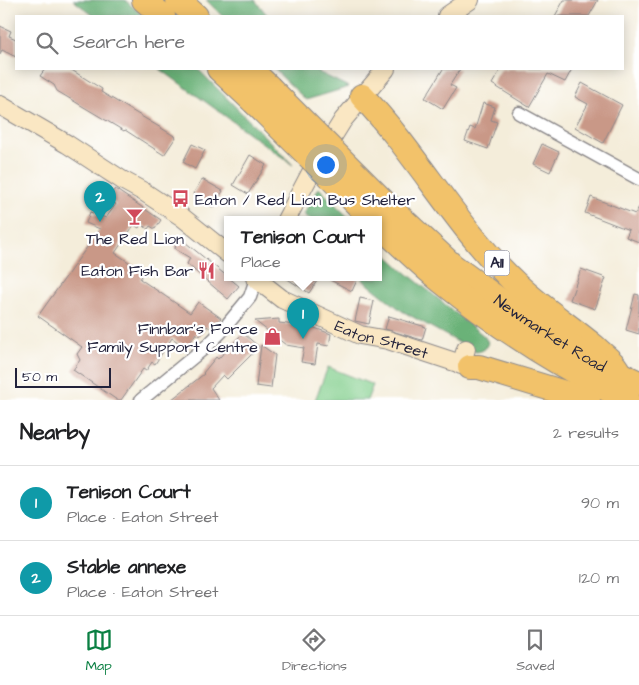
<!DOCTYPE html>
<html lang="en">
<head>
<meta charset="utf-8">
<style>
	:root { --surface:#fff; --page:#f2f2f2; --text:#202124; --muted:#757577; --line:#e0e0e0; --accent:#0b8043 }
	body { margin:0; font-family:"Architects Daughter",sans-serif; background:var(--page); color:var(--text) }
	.scale { position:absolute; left:15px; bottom:12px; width:96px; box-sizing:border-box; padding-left:5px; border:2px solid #22223b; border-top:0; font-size:14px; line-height:18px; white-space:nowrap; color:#22223b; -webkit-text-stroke:4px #fff; paint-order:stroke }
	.you { position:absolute; left:325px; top:164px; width:18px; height:18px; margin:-12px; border:4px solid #fff; border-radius:50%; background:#1a73e8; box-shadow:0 0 0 8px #1a73e833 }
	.badge { display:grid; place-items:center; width:32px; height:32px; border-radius:50%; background:var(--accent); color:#fff; font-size:16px; font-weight:700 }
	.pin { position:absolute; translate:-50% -41px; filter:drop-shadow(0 1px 2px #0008) }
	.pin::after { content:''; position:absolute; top:26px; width:18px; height:15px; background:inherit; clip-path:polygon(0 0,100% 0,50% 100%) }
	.popup { position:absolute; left:224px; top:216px; width:158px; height:65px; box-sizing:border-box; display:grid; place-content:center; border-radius:0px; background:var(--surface); filter:drop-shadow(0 1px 4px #0005); font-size:16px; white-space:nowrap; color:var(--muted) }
	.popup b { font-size:19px; color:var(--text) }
	.popup::after { content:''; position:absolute; left:50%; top:100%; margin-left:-10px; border:10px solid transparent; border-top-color:var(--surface) }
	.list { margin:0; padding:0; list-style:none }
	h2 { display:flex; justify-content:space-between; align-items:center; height:65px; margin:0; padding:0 20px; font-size:21px }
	h2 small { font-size:16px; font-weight:400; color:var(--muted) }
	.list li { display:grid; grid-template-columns:32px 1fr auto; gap:15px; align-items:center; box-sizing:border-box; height:75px; padding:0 20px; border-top:1px solid var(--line) }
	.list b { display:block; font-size:19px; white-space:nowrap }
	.list p { margin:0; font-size:16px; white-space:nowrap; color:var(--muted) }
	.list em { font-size:16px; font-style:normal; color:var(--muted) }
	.icon { flex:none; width:28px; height:28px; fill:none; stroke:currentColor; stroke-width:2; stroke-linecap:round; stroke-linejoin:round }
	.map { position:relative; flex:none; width:639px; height:400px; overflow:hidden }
	.search { position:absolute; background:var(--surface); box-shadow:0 2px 12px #0003; left:15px; right:15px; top:15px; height:55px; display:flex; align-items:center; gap:12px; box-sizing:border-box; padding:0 18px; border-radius:0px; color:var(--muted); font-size:19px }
	.sheet { height:215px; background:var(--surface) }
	nav { display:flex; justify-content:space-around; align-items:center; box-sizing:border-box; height:70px; border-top:1px solid var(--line); background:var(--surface); font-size:14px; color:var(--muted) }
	nav a { display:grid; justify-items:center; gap:2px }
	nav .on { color:var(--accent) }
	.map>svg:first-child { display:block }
</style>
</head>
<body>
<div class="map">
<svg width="639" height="400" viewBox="0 0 639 400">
	<rect width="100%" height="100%" fill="#fff"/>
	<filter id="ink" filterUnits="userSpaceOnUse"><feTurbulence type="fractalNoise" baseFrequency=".02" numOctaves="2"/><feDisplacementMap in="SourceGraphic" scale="10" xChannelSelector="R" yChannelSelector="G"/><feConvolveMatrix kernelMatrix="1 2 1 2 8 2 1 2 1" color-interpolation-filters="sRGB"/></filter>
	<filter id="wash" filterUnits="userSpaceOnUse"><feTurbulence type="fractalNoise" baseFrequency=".0096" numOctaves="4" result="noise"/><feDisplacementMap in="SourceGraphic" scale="20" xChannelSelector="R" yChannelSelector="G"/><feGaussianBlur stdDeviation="1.12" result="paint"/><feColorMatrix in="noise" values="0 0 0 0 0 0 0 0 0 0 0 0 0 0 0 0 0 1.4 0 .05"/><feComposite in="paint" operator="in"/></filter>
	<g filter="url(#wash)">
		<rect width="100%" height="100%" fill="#f4edda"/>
		<path fill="#83cf8d" stroke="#527864" d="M328,367l45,18 -6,15h-52z"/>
		<path fill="#6ab278" stroke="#466a5a" d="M73,0h52l18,16h-49z
			M206,0h49l13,16h-46z
			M160,69h38l95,96 -115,-83z
			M274,69h38l37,18 -43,13z
			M319,188l32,32h-41l-7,-6z
			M378,247l25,23 81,66 4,6c-1,7 -5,9 -12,10l-74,-41 -38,-30 -3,-3h17z"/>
		<g id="blocks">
			<path fill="#c99887" d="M564,0h34l-9,16h-34z
				M0,26l11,5 -2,5 7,3v18l-14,-7 -2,4z
				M45,69h25l32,20 -1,3 75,45 -12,18 -39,-25 -1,1 -67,-40 -3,-6 -14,-9z
				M443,69h17l-10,16 6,3 -13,21 -18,-11z
				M501,69h71l-7,13 -17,-8 -19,33 -37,-23z
				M582,83l40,22 -19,38 -28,-16 13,-23 -13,-7z
				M483,103l12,4 -4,13 6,2 -9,27 -23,-8 5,-14 5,2z
				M192,144l13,6 -10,19 -12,-7z
				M542,144l17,8 -9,20 -17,-8z
				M250,155l16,10 -18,29 -15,-9z
				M202,179l21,12 -10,16 -20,-13z
				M115,189l46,31 -6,9 -5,-3 -2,3 -7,-5 -2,4 -5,-3 -19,28 29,19 -4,7 50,34 8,-11 23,16 -10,11 -4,-3 -7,10 -4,-3 -9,15 -15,-10 -17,26 -3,-2 -6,9 -3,-2 -22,31h-4l-44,-30 7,-10 -3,-6 5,-7 -44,-31 62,-87 -14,-6 4,-11 16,6 10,-14 -8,-6z
				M591,197l44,17 4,-7v35l-13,-5 3,-7 -44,-17z
				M180,238l59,48 -11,13 -41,-35 3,-6 -15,-9 1,-7z
				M581,269l25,9 -11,31 -25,-9z
				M286,278h33l-10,15z
				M326,278h32l-6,13z
				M635,294l4,1v39l-13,-4z
				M360,298l14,3 -5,23 -14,-3z
				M389,316l37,11 -4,13 -37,-11z
				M279,319v4l33,4 19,7 -2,12 -11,-2 -3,20 -14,-2 3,-14 -18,-3 -31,-24z
				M243,333l16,14 -32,32 -4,-4 -12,13 8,12h-48l33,-26 -1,-1 13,-16 2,2z
				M261,345l14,10 -4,33 -15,-2z"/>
		</g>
	</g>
	<g filter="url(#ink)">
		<use href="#blocks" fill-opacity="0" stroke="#8b888a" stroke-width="1"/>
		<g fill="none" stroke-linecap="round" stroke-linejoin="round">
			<defs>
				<path id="street" d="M519,113l120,66
					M141,400l67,-55 13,-13 29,-35 6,-18"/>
				<g id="secondary">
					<path d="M447,16l23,-16"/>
					<path d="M0,105l67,39 55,36 22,12 38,25 46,37"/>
					<path d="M286,220l29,-55 28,-45 43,-51"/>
					<path id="s1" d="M255,278l27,21 78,36 28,5 82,27"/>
					<path d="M461,365l5,-16"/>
				</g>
				<g id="highway">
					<path d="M144,0l19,16"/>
					<path d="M178,0l18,16"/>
					<path d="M219,69l35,33"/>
					<path d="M250,69l19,18"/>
					<path d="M362,96c58,61 98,138 161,194 22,20 48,37 72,57 9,9 20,15 25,28"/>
					<path id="s2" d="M385,203l68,63 56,41 33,22 57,35 40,19"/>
					<path d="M378,224c21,19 41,39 63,57 57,46 121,87 187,119"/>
					<path d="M470,367h9l109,33"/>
				</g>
			</defs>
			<use href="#street" stroke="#8b888a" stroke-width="15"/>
			<use href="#secondary" stroke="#8b888a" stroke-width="20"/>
			<use href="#highway" stroke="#8b888a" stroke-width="26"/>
			<use href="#street" stroke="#fff" stroke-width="12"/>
			<use href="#secondary" stroke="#fae7c3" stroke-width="18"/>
			<use href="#highway" stroke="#f2c26a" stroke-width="24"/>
			<defs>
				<path id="highway-bridge" d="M269,87l116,116
					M254,102l117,116"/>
			</defs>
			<use href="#highway-bridge" stroke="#8b888a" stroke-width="26" stroke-linecap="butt"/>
			<use href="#highway-bridge" stroke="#f2c26a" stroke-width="24"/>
		</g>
	</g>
	<defs>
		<symbol id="bus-bare" viewBox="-9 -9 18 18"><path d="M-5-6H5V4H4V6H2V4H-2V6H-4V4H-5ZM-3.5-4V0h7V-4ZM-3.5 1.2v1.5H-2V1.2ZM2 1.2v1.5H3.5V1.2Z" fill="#d1495b" stroke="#fff" stroke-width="2.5" paint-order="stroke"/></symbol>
		<symbol id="bar-bare" viewBox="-9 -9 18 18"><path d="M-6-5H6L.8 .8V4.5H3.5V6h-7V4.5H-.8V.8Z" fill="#d1495b" stroke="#fff" stroke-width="2.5" paint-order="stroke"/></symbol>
		<symbol id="restaurant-bare" viewBox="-9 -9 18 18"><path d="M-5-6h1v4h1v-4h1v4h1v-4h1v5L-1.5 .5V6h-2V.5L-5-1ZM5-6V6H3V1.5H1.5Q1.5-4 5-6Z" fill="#d1495b" stroke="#fff" stroke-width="2.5" paint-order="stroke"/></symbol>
		<symbol id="shop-bare" viewBox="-9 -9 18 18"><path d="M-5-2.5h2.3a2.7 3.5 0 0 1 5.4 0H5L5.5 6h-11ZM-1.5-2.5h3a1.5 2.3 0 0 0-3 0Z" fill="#d1495b" stroke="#fff" stroke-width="2.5" paint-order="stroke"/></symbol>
	</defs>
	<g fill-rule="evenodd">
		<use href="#bus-bare" x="168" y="186" width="25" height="25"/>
		<use href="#bar-bare" x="122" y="204" width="25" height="25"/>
		<use href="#restaurant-bare" x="194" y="258" width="25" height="25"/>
		<use href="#shop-bare" x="260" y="324" width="25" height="25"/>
	</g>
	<g text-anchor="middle" stroke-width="4.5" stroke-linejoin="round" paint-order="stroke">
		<rect fill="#fff" stroke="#646476" stroke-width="1" x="484.5" y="250.5" width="25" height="25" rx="4"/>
		<g font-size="15" font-weight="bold" fill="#22223b">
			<text x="497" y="268">A11</text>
		</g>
		<g font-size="16" fill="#22223b" stroke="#fff" text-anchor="end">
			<text x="195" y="205" text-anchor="start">Eaton / Red Lion Bus Shelter</text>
			<text x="135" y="244" text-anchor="middle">The Red Lion</text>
			<text x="193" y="276">Eaton Fish Bar</text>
			<text x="258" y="334">Finnbar’s Force<tspan x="258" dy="18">Family Support Centre</tspan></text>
		</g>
		<g font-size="16" fill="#22223b" stroke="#fff">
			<text dy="6" stroke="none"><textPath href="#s2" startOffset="211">Newmarket Road</textPath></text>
			<text dy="6" stroke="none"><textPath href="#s1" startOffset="142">Eaton Street</textPath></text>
		</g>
	</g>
</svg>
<div class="scale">50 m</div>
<div class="you"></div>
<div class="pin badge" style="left:303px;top:339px;background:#0f9aa8">1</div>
<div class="popup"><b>Tenison Court</b>Place</div>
<div class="pin badge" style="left:100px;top:222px;background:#0f9aa8">2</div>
<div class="search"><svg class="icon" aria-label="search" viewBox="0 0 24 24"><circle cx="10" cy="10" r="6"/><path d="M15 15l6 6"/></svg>Search here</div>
</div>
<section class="sheet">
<h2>Nearby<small>2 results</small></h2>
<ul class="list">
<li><span class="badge" style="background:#0f9aa8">1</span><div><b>Tenison Court</b><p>Place · Eaton Street</p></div><em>90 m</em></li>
<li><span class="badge" style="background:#0f9aa8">2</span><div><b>Stable annexe</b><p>Place · Eaton Street</p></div><em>120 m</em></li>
</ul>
</section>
<nav>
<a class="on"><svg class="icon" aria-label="map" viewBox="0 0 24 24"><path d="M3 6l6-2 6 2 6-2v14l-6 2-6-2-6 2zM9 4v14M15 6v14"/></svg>Map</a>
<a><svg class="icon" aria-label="directions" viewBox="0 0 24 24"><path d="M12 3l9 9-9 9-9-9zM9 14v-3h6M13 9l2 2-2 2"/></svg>Directions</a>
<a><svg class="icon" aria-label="saved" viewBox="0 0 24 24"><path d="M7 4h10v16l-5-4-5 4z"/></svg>Saved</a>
</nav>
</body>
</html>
